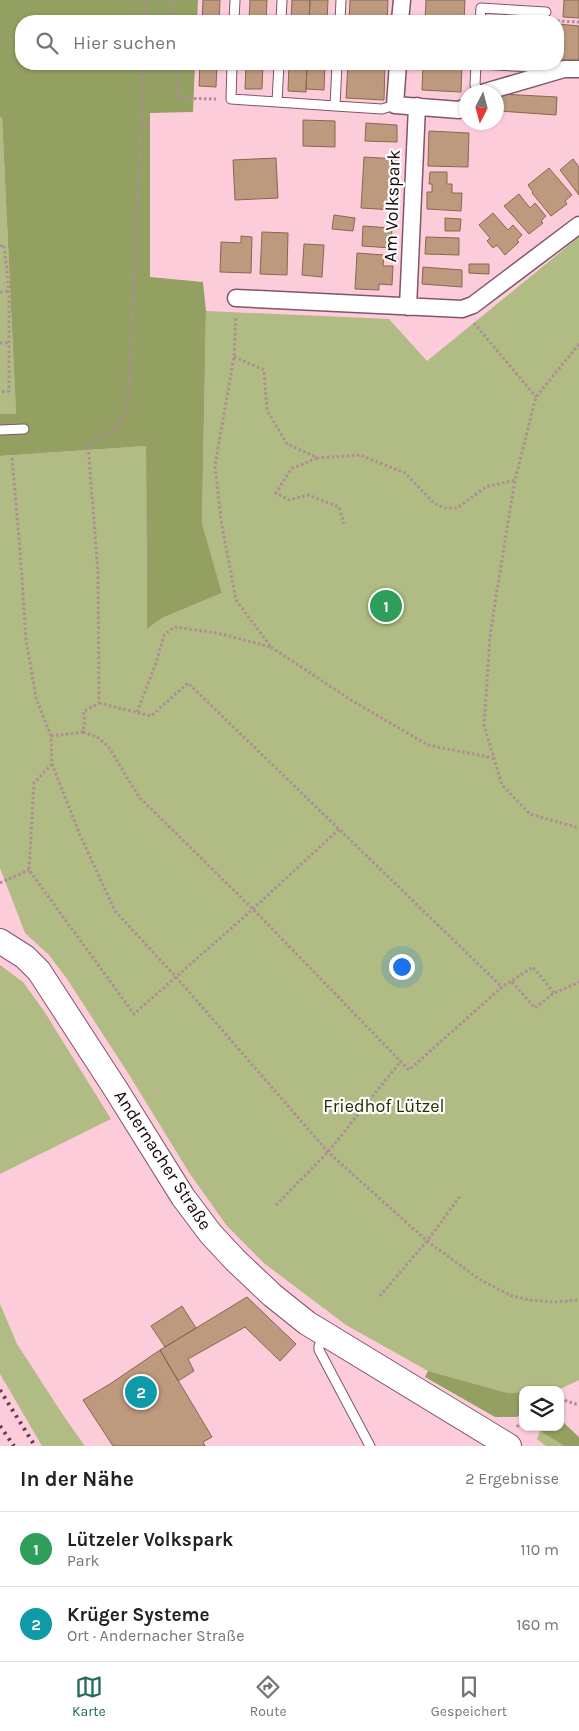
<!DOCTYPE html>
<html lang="de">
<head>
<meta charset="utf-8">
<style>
	:root { --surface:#fff; --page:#f2f2f2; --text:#222; --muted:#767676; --line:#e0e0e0; --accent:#246a5d }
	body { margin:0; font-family:Karla,sans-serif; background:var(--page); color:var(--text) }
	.controls { position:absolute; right:15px; bottom:15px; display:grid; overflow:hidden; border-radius:10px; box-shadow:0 1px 4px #0004 }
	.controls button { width:45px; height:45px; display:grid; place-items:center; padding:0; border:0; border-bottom:1px solid var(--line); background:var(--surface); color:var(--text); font:25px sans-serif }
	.compass { position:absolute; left:459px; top:85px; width:45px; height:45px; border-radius:50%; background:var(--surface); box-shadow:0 1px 4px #0004; rotate:186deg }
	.you { position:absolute; left:401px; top:966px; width:18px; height:18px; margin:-12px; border:4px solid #fff; border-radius:50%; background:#1a73e8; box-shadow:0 0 0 8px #1a73e833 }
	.badge { display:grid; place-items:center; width:32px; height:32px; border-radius:50%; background:var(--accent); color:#fff; font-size:16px; font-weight:700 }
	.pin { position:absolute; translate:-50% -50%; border:2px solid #fff; box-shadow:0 1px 5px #0006 }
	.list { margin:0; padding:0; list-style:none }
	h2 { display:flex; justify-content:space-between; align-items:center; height:65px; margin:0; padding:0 20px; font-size:21px }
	h2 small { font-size:16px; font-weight:400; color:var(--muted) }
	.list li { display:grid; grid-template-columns:32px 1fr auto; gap:15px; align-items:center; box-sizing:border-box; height:75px; padding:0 20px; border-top:1px solid var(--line) }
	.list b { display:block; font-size:19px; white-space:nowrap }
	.list p { margin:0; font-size:16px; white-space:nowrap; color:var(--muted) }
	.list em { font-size:16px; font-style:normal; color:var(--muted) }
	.icon { flex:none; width:28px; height:28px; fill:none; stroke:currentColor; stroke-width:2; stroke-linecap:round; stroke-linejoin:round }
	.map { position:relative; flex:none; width:579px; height:1446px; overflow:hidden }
	.search { position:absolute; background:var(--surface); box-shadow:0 1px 4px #0004; left:15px; right:15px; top:15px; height:55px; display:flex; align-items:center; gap:12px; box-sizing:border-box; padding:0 18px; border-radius:20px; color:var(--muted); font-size:19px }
	.sheet { height:215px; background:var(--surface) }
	nav { display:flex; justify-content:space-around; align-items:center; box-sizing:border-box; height:70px; border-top:1px solid var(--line); background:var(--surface); font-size:14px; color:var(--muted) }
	nav a { display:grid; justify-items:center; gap:2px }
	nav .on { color:var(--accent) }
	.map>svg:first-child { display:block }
</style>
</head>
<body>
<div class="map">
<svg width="579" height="1446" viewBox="0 0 579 1446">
	<rect width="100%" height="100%" fill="#fdccdb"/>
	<path fill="#b0bc83" d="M0,117h2l14,297h-16z
		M579,237v1143l-21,10h-35v2l-15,1 -80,-22 -82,-46 -81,-61 -38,-38 -37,-52 -62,-101 -61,-94 -18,-24 -24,-22 -25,-65v-412l146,-10 1,183 15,-11 60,-25 -20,-70 4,-212 183,8 38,42z
		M0,965l23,17 21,29 67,108 -111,55z
		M0,1304l17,40 48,74 20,28h-43l-42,-72z
		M540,1431l24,15h-18l-9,-7z"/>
	<path fill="#93a062" d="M0,0h198l-1,21h-176v43h174l-2,48 -43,1v164l53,5 3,29 -4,212 20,70 -60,25 -15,11 -1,-183 -146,10v-42h16l-14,-297h-2z
		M428,1371l80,22 15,-1v19l-6,6h-22l-70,-40z
		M560,1406l3,16 16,15v9h-15l-24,-15v-4h20z"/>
	<path fill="#bd997e" stroke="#89674d" d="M203,0h17l-1,21h-17z
		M250,0h17l-1,21h-17z
		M292,0h18l-1,21h-18z
		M310,0h18l-1,21h-18z
		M350,0h38l-1,21h-38z
		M426,0h39l-1,21h-39z
		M564,0h15v18l-16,-1z
		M558,24l21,2v35l-21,-1z
		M200,64h17l-1,23 -17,-1z
		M246,64h17l-1,25h-17z
		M289,64h18l-1,28 -18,-1z
		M307,64h18l-1,26 -18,-1z
		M348,64h37l-1,36 -38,-2z
		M423,64h39l-1,28 -39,-2z
		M500,94l57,3 -1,18 -57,-4z
		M303,120l32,1v26l-32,-1z
		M366,123l31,2v17l-32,-1z
		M429,131l40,2 -1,34 -40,-1z
		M364,157l33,2 -3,51 -33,-2z
		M276,158l2,40 -43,2 -2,-40z
		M573,159l6,8v28l-19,-25z
		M549,168l23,27 -7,6 2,3 -16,12 -19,-23 1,-1 -5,-7z
		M430,172h17v12h5v9h10l-1,18 -34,-2v-17h5v-8h-3z
		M519,194l11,14 5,-5 11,13 -5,5 2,2 -14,11 -25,-28z
		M493,213l15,17 5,-5 9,10 -5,5 2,2 -14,13 -8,-10 -4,3 -6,-7 3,-3 -11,-13z
		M334,215l21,3 -2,13 -21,-2z
		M445,218l16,1 -1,12h-15z
		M363,226l29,2 -1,20 -29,-2z
		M262,232l26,1 -1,42 -27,-1z
		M241,236l11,1 -1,36 -31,-1 1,-30 20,1z
		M426,237l33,1v17l-34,-1z
		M304,244l20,1 -2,32 -20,-2z
		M357,253l27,2 -1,11h10l-1,19 -13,-1v6l-24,-1z
		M469,264h20v10l-20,-1z
		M423,267l39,3v17l-40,-3z
		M247,1297l49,47 -16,17 -35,-34 -57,32 6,12 -16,10 -18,-31z
		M182,1306l14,22 -31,19 -14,-21z
		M160,1350l52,87 -9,5 2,4h-92l-30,-46 27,-16z"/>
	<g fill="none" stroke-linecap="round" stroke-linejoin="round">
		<defs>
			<path id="service" d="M234,21l1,-21
				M281,21l1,-21
				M340,21l1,-21
				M480,21l1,-13 65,4
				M232,64l-1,35 46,3
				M279,64l-2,38 58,4
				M337,64l-2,42 47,3 13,-4
				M479,92l-4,-7 1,-21 75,4
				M0,430l24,-1
				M324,1335l-5,11v4l51,96"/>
			<path id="minor" d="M400,21l2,-21
				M398,64l-3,41 64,5 7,-3
				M485,92l79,-23h15
				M236,298l226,11 11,-4 106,-80
				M408,307l9,-201"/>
			<path id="secondary" d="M0,941l25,16 14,14 76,117 68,109 27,36 25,27 37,35 35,28 202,123"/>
		</defs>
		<use href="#service" stroke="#815764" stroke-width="11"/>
		<use href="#minor" stroke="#815764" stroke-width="19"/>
		<use href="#secondary" stroke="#815764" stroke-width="26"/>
		<path stroke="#b18b97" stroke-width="3" stroke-dasharray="2.5 2.5" stroke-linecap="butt" d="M171,0l2,21
			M145,21v-21
			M557,21l22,1
			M176,64l2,34 38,1
			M0,246l4,-1 5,46v100l-9,1
			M0,292l9,-1
			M474,323l62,74
			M0,343h9
			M579,344l-43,53 -21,83 -20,123 -5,34 -6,88 18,60 28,29 49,14
			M234,357l30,13 3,40 20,34 31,14 42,-3 45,18 29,30 10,5h13l29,-21 29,-7
			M12,458l8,92 6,89 10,59 15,38 1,28 28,71 35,76 61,66 152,175 99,89 52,38 33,17 18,4 24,2 25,-2
			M317,458l-26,11 -15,24 13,7 19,-5 31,12 5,17
			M271,647l80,53 77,45 65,13
			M99,703l52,13 37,-33 314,304
			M137,712l19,-49 8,-28 10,-8 43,6 54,14 -35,-47 -15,-80 -6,-55 19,-108 2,-41
			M83,732l14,5 11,9 31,51 114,112 156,161 93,-83 31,-20 21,26
			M51,736l32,-4 2,-12 -2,-8 16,-9 -1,-130 -10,-130 28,-15 12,-22 16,-342
			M52,764l-18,19 -5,87 105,144 119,-105 86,-80
			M0,883l29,-13
			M512,982l23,26 19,-15 25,-11
			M276,1205l52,-53 73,-91
			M380,1296l47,-55 34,-46
			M560,1399l19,6
			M517,1427l6,-8"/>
		<use href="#service" stroke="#fff" stroke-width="9"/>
		<use href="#minor" stroke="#fff" stroke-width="16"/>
		<use href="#secondary" stroke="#fff" stroke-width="24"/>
		<path stroke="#583f47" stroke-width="4" stroke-dasharray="2.5 5" stroke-linecap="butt" d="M0,1390l35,56
			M0,1426l14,20"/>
	</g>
	<g text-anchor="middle" stroke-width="4.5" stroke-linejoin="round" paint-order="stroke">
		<g font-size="18" fill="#18080e" stroke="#fcfcfc">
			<text transform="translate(392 206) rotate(-88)" y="6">Am Volkspark</text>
			<text transform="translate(163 1160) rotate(57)" y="6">Andernacher Straße</text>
		</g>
		<g font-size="18" fill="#272e00" stroke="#fcfcfc">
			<text x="384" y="1112">Friedhof Lützel</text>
		</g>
	</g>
</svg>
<div class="controls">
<button><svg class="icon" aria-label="layers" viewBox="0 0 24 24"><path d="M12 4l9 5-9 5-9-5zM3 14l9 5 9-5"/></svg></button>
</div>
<svg class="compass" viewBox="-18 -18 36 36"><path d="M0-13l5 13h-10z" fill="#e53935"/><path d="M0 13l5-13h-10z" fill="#767676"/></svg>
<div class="you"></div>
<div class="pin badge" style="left:386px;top:606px;background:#2e9e5b">1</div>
<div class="pin badge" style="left:141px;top:1392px;background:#0f9aa8">2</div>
<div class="search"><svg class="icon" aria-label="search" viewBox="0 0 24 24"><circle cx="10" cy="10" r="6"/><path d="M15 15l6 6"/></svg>Hier suchen</div>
</div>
<section class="sheet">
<h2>In der Nähe<small>2 Ergebnisse</small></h2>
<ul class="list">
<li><span class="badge" style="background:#2e9e5b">1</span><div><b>Lützeler Volkspark</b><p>Park</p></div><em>110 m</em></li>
<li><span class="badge" style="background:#0f9aa8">2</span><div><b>Krüger Systeme</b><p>Ort · Andernacher Straße</p></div><em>160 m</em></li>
</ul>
</section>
<nav>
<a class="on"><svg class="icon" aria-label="map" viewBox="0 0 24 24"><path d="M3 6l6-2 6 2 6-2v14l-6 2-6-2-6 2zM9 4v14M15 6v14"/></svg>Karte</a>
<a><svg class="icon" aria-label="directions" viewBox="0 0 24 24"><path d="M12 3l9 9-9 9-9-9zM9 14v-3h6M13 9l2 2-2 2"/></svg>Route</a>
<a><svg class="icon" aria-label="saved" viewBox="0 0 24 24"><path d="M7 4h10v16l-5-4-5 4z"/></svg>Gespeichert</a>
</nav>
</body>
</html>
